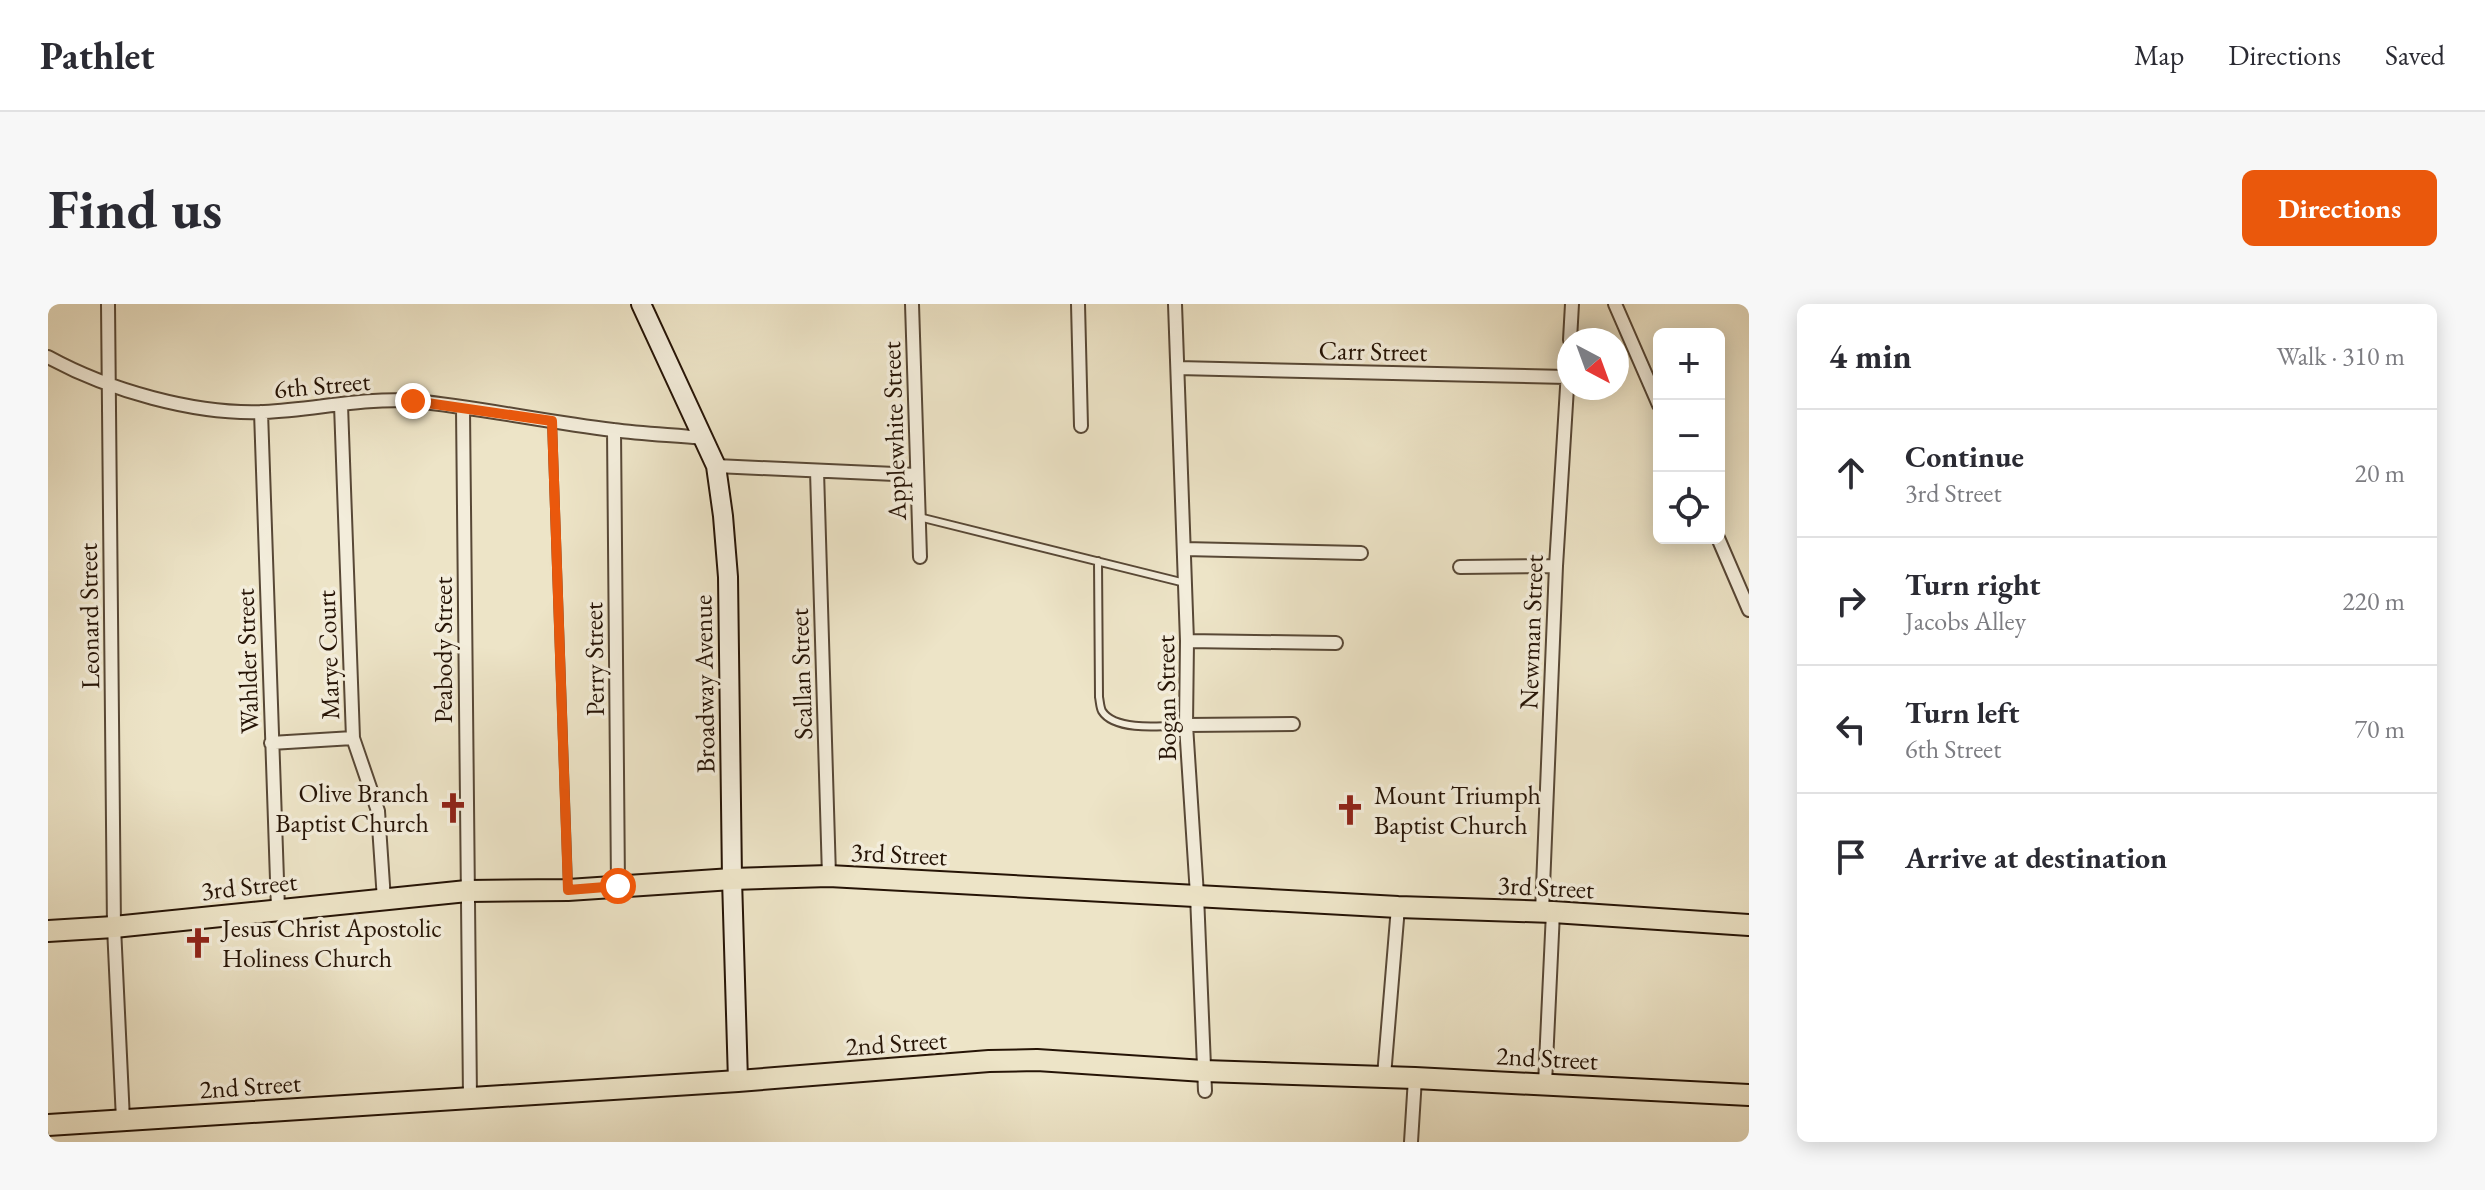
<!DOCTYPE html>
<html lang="en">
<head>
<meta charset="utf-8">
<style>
	:root { --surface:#fff; --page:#f7f7f7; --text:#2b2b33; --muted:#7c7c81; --line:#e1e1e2; --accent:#ea580c }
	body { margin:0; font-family:"EB Garamond",serif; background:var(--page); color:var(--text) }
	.controls { position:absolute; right:24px; top:24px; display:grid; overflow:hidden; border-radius:12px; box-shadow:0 4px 20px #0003 }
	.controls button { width:72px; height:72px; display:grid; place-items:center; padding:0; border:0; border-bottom:2px solid var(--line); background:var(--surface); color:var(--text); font:40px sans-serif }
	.compass { position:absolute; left:1509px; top:24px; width:72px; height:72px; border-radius:50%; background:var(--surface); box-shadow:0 4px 20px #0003; rotate:139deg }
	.stop { position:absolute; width:24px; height:24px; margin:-18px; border:6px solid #ea580c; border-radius:50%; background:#fff }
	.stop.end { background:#ea580c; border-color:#fff; box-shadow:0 2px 8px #0008 }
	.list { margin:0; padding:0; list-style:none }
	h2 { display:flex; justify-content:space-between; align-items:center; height:104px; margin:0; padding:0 32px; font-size:34px }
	h2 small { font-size:26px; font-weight:400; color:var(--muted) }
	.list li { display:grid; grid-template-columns:52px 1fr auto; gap:24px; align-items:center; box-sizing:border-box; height:128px; padding:0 32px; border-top:2px solid var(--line) }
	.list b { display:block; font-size:30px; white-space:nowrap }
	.list p { margin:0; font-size:26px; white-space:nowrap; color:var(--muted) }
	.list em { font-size:26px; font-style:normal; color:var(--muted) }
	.icon { flex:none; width:44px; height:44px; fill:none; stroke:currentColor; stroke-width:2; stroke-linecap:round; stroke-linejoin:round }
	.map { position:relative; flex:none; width:1701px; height:838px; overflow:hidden; border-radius:12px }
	header { display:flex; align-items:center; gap:48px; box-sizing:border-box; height:112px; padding:0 40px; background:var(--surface); border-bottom:2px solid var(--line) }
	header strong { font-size:38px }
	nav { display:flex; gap:44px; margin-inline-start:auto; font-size:28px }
	.intro { display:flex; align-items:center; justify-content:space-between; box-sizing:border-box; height:192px; padding:0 48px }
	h1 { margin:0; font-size:56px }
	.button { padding:20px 36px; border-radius:12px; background:var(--accent); color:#fff; font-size:28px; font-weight:700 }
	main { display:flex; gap:48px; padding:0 48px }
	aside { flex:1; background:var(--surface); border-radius:12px; box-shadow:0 4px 20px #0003 }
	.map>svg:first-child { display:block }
</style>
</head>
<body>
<header>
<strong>Pathlet</strong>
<nav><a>Map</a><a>Directions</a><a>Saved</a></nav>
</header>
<div class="intro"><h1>Find us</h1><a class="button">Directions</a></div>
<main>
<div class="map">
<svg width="1701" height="838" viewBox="0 0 1701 838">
	<rect width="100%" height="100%" fill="#ede4c7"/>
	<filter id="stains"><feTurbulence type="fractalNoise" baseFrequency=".0025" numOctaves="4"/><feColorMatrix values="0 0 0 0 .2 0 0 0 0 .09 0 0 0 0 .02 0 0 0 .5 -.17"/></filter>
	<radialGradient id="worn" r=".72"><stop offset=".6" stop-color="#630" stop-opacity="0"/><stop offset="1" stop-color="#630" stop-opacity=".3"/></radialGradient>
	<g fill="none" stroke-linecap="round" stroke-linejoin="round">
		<defs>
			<path id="lane" d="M504,118l16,464
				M871,213l266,66
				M1050,257l1,136c1,5 1,10 3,14 13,21 62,15 84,14"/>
			<path id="street" d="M60,0l6,623 9,193
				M864,0l8,253
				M1030,0l3,122
				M1127,0l12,337 -1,84 11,170 8,196
				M1567,0l44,101
				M1522,36l2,-36
				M0,53c60,33 147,58 216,55 50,-2 100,-15 151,-11 66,7 132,21 198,29 30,4 60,5 90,8
				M1130,64l389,9
				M293,101l12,333 25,73 6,89
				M415,105l7,689
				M213,108l17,497
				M566,126l4,456
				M668,162l201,9
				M769,167l12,405
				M1670,234l31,72
				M1136,245l177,4
				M1412,263l96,-1
				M1139,337l149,2
				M1138,421l107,-1
				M223,439l82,-5
				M1494,608l14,-346 13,-211
				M1336,772l14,-169
				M1497,780l8,-172
				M1363,838l4,-64"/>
			<path id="secondary" d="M593,0l75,162 7,50 5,61 4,302 6,202"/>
			<path id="primary" d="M0,627l66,-4 353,-36 101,-1 164,-11 97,-3 569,31 155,5 196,13
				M0,821l690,-44 251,-20 48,-1 167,11 211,7 334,17"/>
		</defs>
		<use href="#lane" stroke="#584836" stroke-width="10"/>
		<use href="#street" stroke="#584836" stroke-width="16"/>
		<use href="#secondary" stroke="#261406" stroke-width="22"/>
		<use href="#primary" stroke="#261406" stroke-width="24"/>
		<use href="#lane" stroke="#f3eddb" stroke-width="6"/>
		<use href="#street" stroke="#f3eddb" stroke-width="12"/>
		<use href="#secondary" stroke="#f3eddb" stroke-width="18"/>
		<use href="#primary" stroke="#ede4c7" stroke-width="20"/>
	</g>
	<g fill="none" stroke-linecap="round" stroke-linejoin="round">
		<path stroke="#ea580c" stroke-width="10" d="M365,97l139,20 16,469 50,-4"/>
	</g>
	<defs>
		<symbol id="church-bare" viewBox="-9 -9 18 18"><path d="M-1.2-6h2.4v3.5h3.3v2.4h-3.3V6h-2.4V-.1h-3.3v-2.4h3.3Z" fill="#8f2418" stroke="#f3eddb" stroke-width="2.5" paint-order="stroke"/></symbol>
	</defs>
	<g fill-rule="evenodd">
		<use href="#church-bare" x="383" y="482" width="44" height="44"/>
		<use href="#church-bare" x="1280" y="484" width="44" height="44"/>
		<use href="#church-bare" x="128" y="617" width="44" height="44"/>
	</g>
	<g text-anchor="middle" stroke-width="7" stroke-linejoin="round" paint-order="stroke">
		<g font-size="26" fill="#261406" stroke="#f3eddb">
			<text transform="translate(1325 47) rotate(1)" y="9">Carr Street</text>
			<text transform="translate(274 81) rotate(-5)" y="9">6th Street</text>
			<text transform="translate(846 127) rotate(-92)" y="9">Applewhite Street</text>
			<text transform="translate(41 312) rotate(-91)" y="9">Leonard Street</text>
			<text transform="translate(1483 328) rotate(-88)" y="9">Newman Street</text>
			<text transform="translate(395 346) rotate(-90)" y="9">Peabody Street</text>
			<text transform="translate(280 351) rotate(-92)" y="9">Marye Court</text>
			<text transform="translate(546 355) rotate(-91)" y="9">Perry Street</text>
			<text transform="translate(199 357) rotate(-92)" y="9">Wahlder Street</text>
			<text transform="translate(753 370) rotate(-92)" y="9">Scallan Street</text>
			<text transform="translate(656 380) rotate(-91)" y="9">Broadway Avenue</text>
			<text transform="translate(1118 394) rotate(-91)" y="9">Bogan Street</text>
			<text transform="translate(851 550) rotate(3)" y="9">3rd Street</text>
			<text transform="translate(201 582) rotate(-6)" y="9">3rd Street</text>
			<text transform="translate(1498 583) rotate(3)" y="9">3rd Street</text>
			<text transform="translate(848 739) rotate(-4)" y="9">2nd Street</text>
			<text transform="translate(1499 754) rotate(3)" y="9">2nd Street</text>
			<text transform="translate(202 782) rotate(-4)" y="9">2nd Street</text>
		</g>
		<g font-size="26" fill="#261406" stroke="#f3eddb" text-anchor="start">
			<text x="381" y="498" text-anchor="end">Olive Branch<tspan x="381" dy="30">Baptist Church</tspan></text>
			<text x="1326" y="500">Mount Triumph<tspan x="1326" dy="30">Baptist Church</tspan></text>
			<text x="174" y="633">Jesus Christ Apostolic<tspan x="174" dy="30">Holiness Church</tspan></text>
		</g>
	</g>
	<rect width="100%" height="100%" filter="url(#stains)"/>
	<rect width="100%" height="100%" fill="url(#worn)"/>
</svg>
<div class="controls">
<button>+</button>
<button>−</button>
<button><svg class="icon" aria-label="locate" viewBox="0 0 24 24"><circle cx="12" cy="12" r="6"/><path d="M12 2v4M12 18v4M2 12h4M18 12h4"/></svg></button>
</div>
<svg class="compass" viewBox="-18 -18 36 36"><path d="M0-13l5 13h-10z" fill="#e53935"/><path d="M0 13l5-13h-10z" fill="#7c7c81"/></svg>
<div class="stop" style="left:570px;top:582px"></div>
<div class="stop end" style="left:365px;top:97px"></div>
</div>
<aside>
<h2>4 min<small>Walk · 310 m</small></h2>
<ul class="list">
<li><svg class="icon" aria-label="ahead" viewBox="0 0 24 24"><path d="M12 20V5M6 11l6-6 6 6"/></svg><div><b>Continue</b><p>3rd Street</p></div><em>20 m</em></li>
<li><svg class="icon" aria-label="right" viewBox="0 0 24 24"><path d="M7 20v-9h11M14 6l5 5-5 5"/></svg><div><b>Turn right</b><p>Jacobs Alley</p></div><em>220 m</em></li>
<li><svg class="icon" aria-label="left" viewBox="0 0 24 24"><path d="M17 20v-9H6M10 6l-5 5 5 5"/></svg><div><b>Turn left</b><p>6th Street</p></div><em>70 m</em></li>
<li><svg class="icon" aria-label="arrive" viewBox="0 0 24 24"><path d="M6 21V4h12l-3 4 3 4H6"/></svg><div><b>Arrive at destination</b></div></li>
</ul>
</aside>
</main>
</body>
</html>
